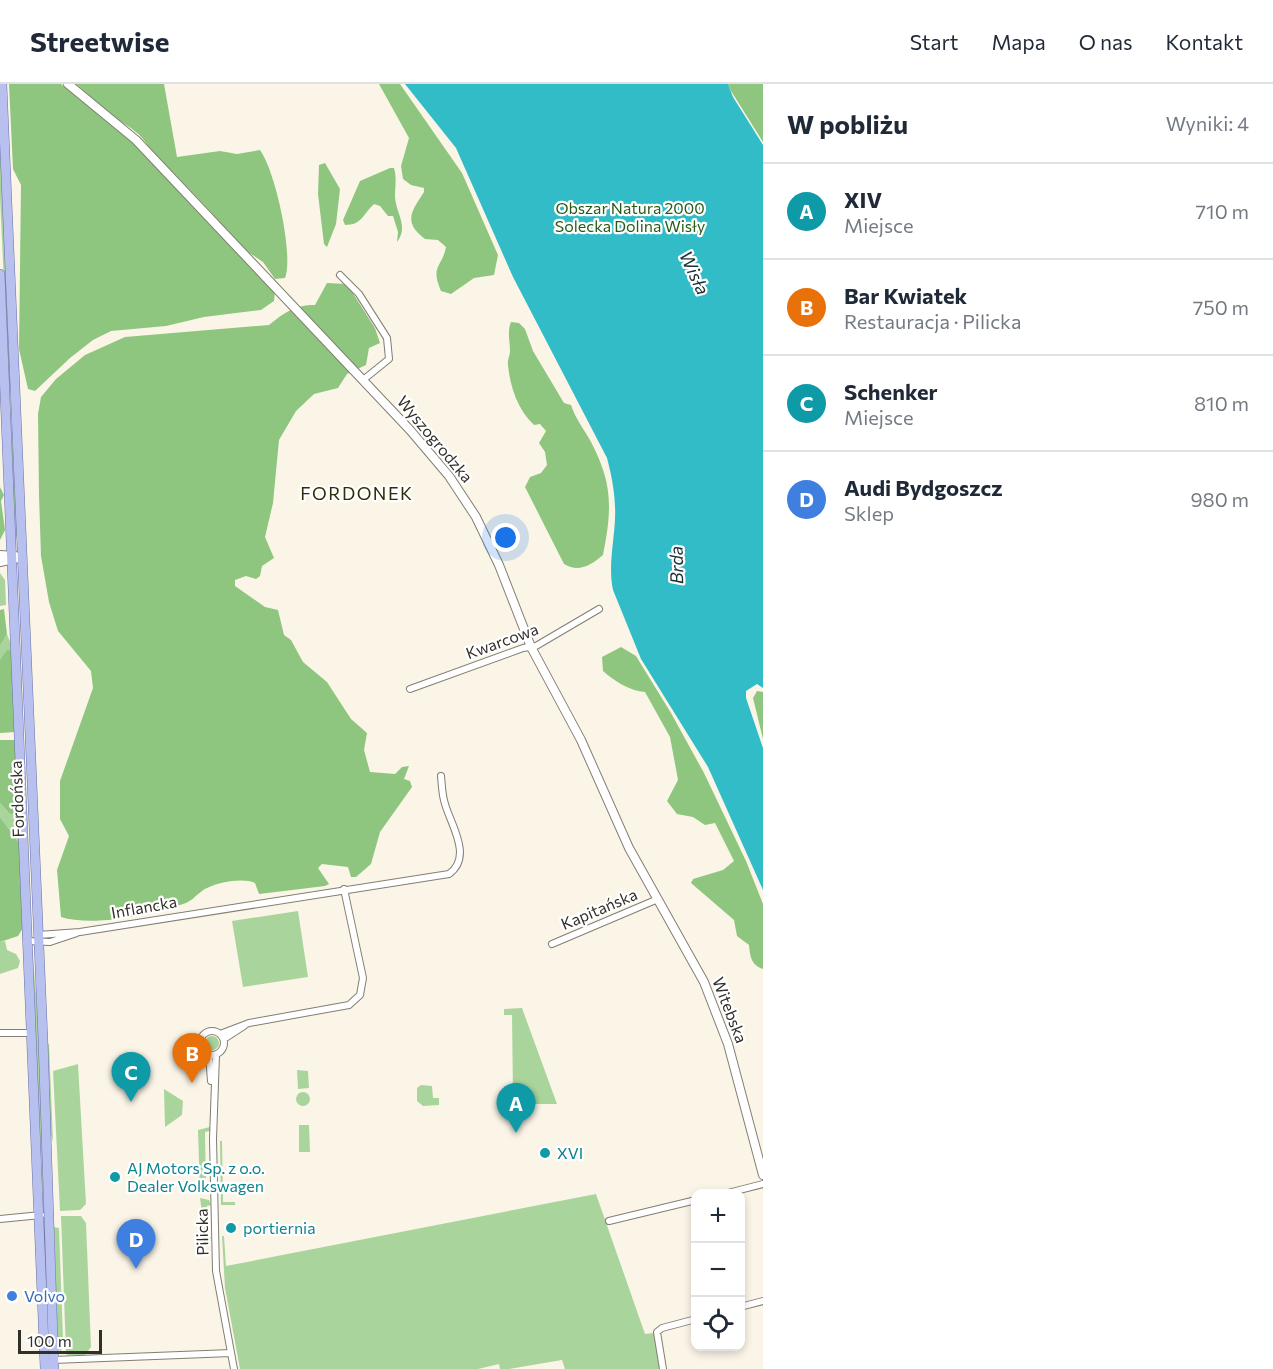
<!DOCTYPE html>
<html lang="pl">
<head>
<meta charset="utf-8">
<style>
	:root { --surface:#fff; --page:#f6f6f7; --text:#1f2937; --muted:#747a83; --line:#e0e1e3; --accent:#838630 }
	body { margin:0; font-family:Commissioner,sans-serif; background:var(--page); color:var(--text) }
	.controls { position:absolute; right:18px; bottom:18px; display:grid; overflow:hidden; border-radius:12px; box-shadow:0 3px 9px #0003 }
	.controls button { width:54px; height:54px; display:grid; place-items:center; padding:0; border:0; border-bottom:2px solid var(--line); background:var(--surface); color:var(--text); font:30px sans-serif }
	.scale { position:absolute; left:18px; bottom:15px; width:84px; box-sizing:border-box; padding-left:6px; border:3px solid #312f2a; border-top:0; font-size:16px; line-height:21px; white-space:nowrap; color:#312f2a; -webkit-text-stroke:4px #fff; paint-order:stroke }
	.you { position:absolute; left:506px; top:454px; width:21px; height:21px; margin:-15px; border:4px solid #fff; border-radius:50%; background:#1a73e8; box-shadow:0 0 0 9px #1a73e833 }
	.badge { display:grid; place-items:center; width:39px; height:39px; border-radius:50%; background:var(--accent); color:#fff; font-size:20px; font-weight:700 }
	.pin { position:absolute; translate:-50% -50px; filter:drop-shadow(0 2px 3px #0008) }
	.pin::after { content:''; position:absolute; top:32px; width:21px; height:18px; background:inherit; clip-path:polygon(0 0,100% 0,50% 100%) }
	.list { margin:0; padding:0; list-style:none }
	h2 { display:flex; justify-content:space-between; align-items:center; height:78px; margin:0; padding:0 24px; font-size:26px }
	h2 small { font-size:20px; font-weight:400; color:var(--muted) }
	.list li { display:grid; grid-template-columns:39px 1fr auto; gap:18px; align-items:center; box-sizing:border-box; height:96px; padding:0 24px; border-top:2px solid var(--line) }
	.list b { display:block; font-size:22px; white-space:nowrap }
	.list p { margin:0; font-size:20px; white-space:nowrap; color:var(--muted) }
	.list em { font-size:20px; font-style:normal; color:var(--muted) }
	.icon { flex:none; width:33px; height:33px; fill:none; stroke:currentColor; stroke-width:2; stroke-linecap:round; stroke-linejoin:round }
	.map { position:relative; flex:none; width:763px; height:1285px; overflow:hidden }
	header { display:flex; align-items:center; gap:36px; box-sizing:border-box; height:84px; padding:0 30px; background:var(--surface); border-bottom:2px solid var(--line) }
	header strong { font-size:28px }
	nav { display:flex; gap:33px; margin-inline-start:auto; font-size:21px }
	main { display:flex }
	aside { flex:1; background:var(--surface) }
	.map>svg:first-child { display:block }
</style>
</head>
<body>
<header>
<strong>Streetwise</strong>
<nav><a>Start</a><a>Mapa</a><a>O nas</a><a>Kontakt</a></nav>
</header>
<main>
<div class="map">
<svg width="763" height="1285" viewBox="0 0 763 1285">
	<rect width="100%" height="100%" fill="#fbf5e8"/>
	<path fill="#a9d59d" d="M0,12l11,293 -2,3 -9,-194z
		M10,319l8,134h-4z
		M0,489l5,7 1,25 -6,1z
		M7,550l5,13v22l-12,-9v-14z
		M18,709l2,51 -20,-27v-14l9,10z
		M298,827l10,66 -65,10 -11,-66z
		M5,857l2,9 9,4 4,7 -2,7 -18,6v-32z
		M31,876h2l7,81 4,170z
		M522,924l35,96h-50v-7h6l-1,-82h-8v-6z
		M205 959a7 7 0 1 1 14 0a7 7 0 1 1-14 0Z
		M49,960l4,98 -3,-11 -3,-86z
		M78,980l8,140 -6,6 -20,1 -7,-140z
		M297,986l11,1 1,17 -11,1z
		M421,1001l11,1 1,12h6v7l-16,1 -6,-5v-13z
		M164,1005l19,12 -1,14 -17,12z
		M296 1015a7 7 0 1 1 14 0a7 7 0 1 1-14 0Z
		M299,1041h10l1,27h-11z
		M210,1043v4l-5,1 1,54h5l-4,6 -7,1 -2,-63z
		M220,1057h2l1,61h12v3h-14z
		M596,1110l49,140 9,-1 6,36h-95l-3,-9 -53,9h-9l-1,-5 -21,5h-238l-15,-81 -3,-52h2l2,30z
		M200,1114l9,2 2,5 -4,1v30l5,2 -6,4z
		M61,1132h20l5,7 5,124 -6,8h-18l-1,-3z
		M54,1143l5,1 4,111 -2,13 -3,-4z"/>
	<path fill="#8ec67f" d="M9,0h52l71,57 143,150 -1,10 -13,9 -57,7 -38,9 -55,5 -18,9 -23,18 -35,33 -7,-2 -9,-40 2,-164 -8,-16z
		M76,0h88l13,73 43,-6 17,3 23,-4c15,20 34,105 25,128l-10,1 -12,-17 -24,-16 -29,-35 -61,-64c-9,-14 -18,-19 -32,-28 -15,-9 -27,-24 -41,-35z
		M379,0h21l62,89 36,82 -4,20 -20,3 -23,16 -10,-3c-11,-26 1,-23 5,-44l-8,-7 -13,-1c-22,-17 -14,-27 -1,-47v-4l-13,-3 -8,-6 -2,-13 8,-28z
		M728,0h35v58l-32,-51z
		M325,79l15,26 -4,35 -9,23 -3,-3 -6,-50 1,-29z
		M390,84h4c3,11 1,18 1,29 1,17 14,29 2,45l1,-10 -5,-16h-5l-8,-10 -6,-2c-11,10 -12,21 -29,21l-2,-5 17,-39z
		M327,199l20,1 28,44 5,15 -11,5 -3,17 -19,9 -9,14 -24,6 -18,17 -17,29 -6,63 -8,34 9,21 -12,8 -2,10 -4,3 -10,-3 -11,4v6l30,21 13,3 6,25 7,5 12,22 24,20 24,37 16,14 -3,17 6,22 25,2 7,-7 7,-1 -5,13 6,2 2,6 -32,45 -9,32 -15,13h-5l-3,-10 -26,-3 -4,4 11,16 -4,2 -66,8 -4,-11c-13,-6 -42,0 -53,8 -7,5 -11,11 -19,13 -31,11 -91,23 -122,13l-4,-47 12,-34 -9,-17v-38l33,-93 -2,-17 -33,-40 -9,-29 -8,-46 -2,-61 -1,-81 3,-17 15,-18 29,-24 40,-18 144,-12c15,-12 25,-20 46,-20z
		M511,238l8,1 6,6 8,22 31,52 7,2c5,15 13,24 20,37 22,42 21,67 12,113 -12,10 -24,18 -39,9l-39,-77 5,-10 11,-4 6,-8 -2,-13 -6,-9 7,-12 -6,-7 -6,1c-16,-15 -24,-38 -26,-60 -1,-5 2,-9 2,-14 0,-10 -3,-20 1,-29z
		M0,403l4,8 -3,6 4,29 -5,10z
		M4,525l3,25 -7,12v-36z
		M621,563l15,9 35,57 33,60 42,88 17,43v65c-12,-4 -13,-13 -14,-24l-12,-9 -3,-16 -43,-37 2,-4 30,-9 11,-9 -19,-38 -10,2 -12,-8 -16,-3 -10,-13 11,-21 -2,-11 -6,-32 -25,-45c-15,-1 -31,-11 -42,-21l-1,-14z
		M7,566l4,1 4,81 -15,1v-73z
		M757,607l6,1v47l-10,-41z
		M0,656h16l1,76 -8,-3 -9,-10z
		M0,733l20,27 3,84 -5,8 -18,6z"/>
	<path fill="#32bcc7" d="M405,0h323l5,13 30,48v543l-6,-4 -11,7v7l17,50v142l-55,-123 -67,-108 -28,-69c-5,-23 1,-48 2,-71 1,-21 -3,-42 -8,-61l-94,-181 -57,-129z"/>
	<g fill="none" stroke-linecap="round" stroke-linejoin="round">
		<defs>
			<path id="street" d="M340,191l19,19 28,44 2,21 -26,21
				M410,605l113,-41 13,-2 63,-37
				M38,851l42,-3 369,-58c24,-17 2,-49 -4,-70 -3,-9 -3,-18 -4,-28
				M27,857l23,1 27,-9
				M552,860l106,-45
				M200 959a12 12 0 1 1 24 0a12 12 0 1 1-24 0Z
				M0,949h31
				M220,950l29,-11 100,-18 11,-10 3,-17 -19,-89
				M224,955l20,-13
				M209,971l2,26
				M216,971l-3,84 3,132 18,98
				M724,1110l39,-10
				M0,1135l41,-4
				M609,1137l87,-21
				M740,1223l23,-6
				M53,1276l178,-7
				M663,1285l-6,-37 5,-4 34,-9"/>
			<path id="secondary" d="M68,0l68,56 274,290 39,46 27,41 23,48 32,82 50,93 48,108 75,134 24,62 35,131
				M0,471l15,1
				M0,478l18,-4"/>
			<path id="primary" d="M2,0l41,955 11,330
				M0,190l45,1095"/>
		</defs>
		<use href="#street" stroke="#837e72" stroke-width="8"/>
		<use href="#secondary" stroke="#837e72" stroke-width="10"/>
		<use href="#primary" stroke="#6972a4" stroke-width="10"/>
		<use href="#street" stroke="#fff" stroke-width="6"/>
		<use href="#secondary" stroke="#fff" stroke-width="8"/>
		<use href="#primary" stroke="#b7c0ef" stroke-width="9"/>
	</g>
	<g fill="#0f9aa8" stroke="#fff" stroke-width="2">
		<circle cx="545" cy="1069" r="6"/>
		<circle cx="115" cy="1093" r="6"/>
		<circle cx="231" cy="1144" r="6"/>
	</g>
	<circle fill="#3f7fe0" stroke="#fff" stroke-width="2" cx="12" cy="1212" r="6"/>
	<g text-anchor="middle" stroke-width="4.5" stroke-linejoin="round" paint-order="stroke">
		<g font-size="16" fill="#275b16" stroke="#fff">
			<text x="630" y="130">Obszar Natura 2000<tspan x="630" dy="18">Solecka Dolina Wisły</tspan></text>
		</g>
		<g font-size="16" fill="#312f2a" stroke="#fff">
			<text transform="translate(435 355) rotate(50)" y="6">Wyszogrodzka</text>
			<text transform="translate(502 557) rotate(-20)" y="6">Kwarcowa</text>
			<text transform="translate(17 715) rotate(-92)" y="6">Fordońska</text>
			<text transform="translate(144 823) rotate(-10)" y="6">Inflancka</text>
			<text transform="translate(599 825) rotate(-23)" y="6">Kapitańska</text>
			<text transform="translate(730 926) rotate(69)" y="6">Witebska</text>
			<text transform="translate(202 1148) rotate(-91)" y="6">Pilicka</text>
		</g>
		<g font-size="16" fill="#0d838f" stroke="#fff" text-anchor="start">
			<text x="557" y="1075">XVI</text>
			<text x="127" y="1090">AJ Motors Sp. z o.o.<tspan x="127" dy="18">Dealer Volkswagen</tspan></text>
			<text x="243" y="1150">portiernia</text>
		</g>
		<g font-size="16" fill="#366cbe" stroke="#fff" text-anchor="start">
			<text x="24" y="1218">Volvo</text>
		</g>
		<g font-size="18" font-style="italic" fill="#192f31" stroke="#fff">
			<text transform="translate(694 189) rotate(65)" y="6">Wisła</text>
			<text transform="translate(677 481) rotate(-91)" y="6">Brda</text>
		</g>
		<g font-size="18" letter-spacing="1.5" fill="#2d2e04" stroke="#fff">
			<text x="357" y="416">FORDONEK</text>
		</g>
	</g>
</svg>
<div class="controls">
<button>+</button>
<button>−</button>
<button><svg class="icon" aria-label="locate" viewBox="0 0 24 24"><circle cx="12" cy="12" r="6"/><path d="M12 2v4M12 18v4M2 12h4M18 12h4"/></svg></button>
</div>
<div class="scale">100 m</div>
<div class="you"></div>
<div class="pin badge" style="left:516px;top:1049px;background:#0f9aa8">A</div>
<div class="pin badge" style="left:192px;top:999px;background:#e8710a">B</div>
<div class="pin badge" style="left:131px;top:1018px;background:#0f9aa8">C</div>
<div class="pin badge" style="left:136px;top:1185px;background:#3f7fe0">D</div>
</div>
<aside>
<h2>W pobliżu<small>Wyniki: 4</small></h2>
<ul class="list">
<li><span class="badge" style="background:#0f9aa8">A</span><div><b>XIV</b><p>Miejsce</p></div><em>710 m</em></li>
<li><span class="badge" style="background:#e8710a">B</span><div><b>Bar Kwiatek</b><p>Restauracja · Pilicka</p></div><em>750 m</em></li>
<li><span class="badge" style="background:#0f9aa8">C</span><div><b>Schenker</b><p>Miejsce</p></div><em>810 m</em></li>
<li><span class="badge" style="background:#3f7fe0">D</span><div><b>Audi Bydgoszcz</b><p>Sklep</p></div><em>980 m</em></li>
</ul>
</aside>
</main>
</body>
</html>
